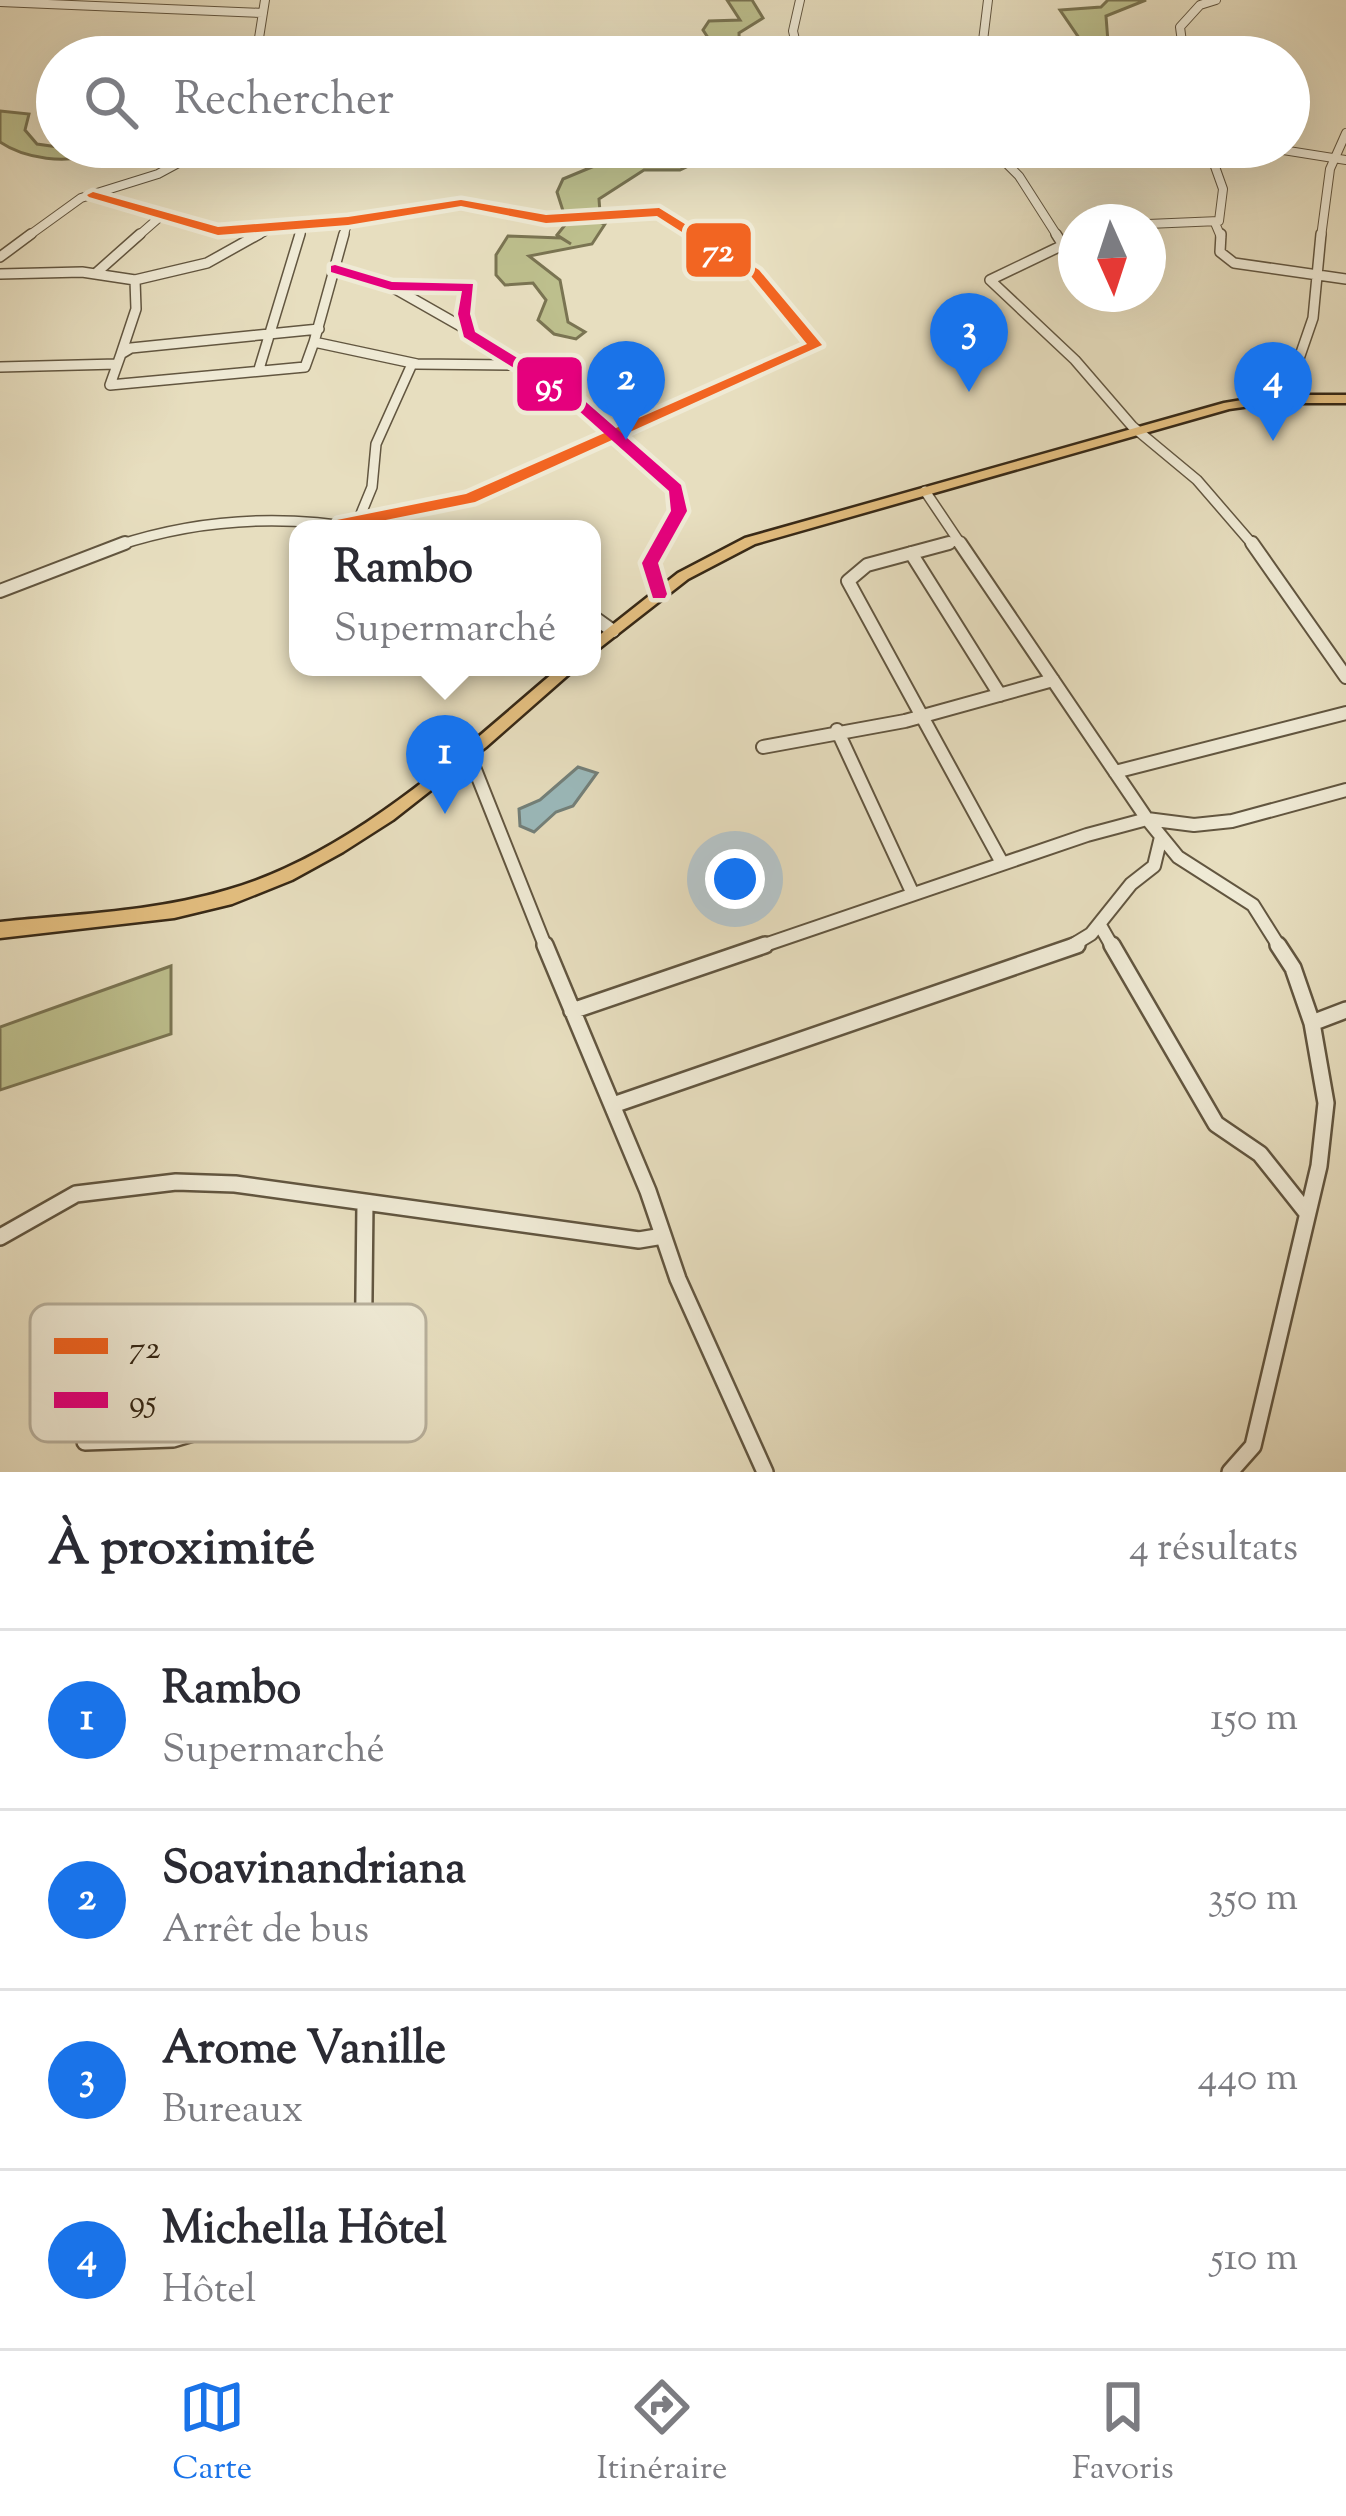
<!DOCTYPE html>
<html lang="fr">
<head>
<meta charset="utf-8">
<style>
	:root { --surface:#fff; --page:#f2f2f3; --text:#2b2b33; --muted:#7c7c81; --line:#e1e1e2; --accent:#1a73e8 }
	body { margin:0; font-family:"Sorts Mill Goudy",serif; background:var(--page); color:var(--text) }
	.compass { position:absolute; left:1058px; top:204px; width:108px; height:108px; border-radius:50%; background:var(--surface); box-shadow:0 12px 48px #0002; rotate:177deg }
	.you { position:absolute; left:735px; top:879px; width:42px; height:42px; margin:-30px; border:9px solid #fff; border-radius:50%; background:#1a73e8; box-shadow:0 0 0 18px #1a73e833 }
	.badge { display:grid; place-items:center; width:78px; height:78px; border-radius:50%; background:var(--accent); color:#fff; font-size:39px; font-weight:700 }
	.pin { position:absolute; translate:-50% -99px; filter:drop-shadow(0 3px 6px #0008) }
	.pin::after { content:''; position:absolute; top:63px; width:42px; height:36px; background:inherit; clip-path:polygon(0 0,100% 0,50% 100%) }
	.popup { position:absolute; left:289px; top:520px; width:312px; height:156px; box-sizing:border-box; display:grid; place-content:center; border-radius:24px; background:var(--surface); filter:drop-shadow(0 3px 9px #0005); font-size:39px; white-space:nowrap; color:var(--muted) }
	.popup b { font-size:45px; color:var(--text) }
	.popup::after { content:''; position:absolute; left:50%; top:100%; margin-left:-24px; border:24px solid transparent; border-top-color:var(--surface) }
	.list { margin:0; padding:0; list-style:none }
	h2 { display:flex; justify-content:space-between; align-items:center; height:156px; margin:0; padding:0 48px; font-size:51px }
	h2 small { font-size:39px; font-weight:400; color:var(--muted) }
	.list li { display:grid; grid-template-columns:78px 1fr auto; gap:36px; align-items:center; box-sizing:border-box; height:180px; padding:0 48px; border-top:3px solid var(--line) }
	.list b { display:block; font-size:45px; white-space:nowrap }
	.list p { margin:0; font-size:39px; white-space:nowrap; color:var(--muted) }
	.list em { font-size:39px; font-style:normal; color:var(--muted) }
	.icon { flex:none; width:66px; height:66px; fill:none; stroke:currentColor; stroke-width:2; stroke-linecap:round; stroke-linejoin:round }
	.map { position:relative; flex:none; width:1346px; height:1472px; overflow:hidden }
	.search { position:absolute; background:var(--surface); box-shadow:0 12px 48px #0002; left:36px; right:36px; top:36px; height:132px; display:flex; align-items:center; gap:30px; box-sizing:border-box; padding:0 42px; border-radius:66px; color:var(--muted); font-size:45px }
	.sheet { height:876px; background:var(--surface) }
	nav { display:flex; justify-content:space-around; align-items:center; box-sizing:border-box; height:168px; border-top:3px solid var(--line); background:var(--surface); font-size:33px; color:var(--muted) }
	nav a { display:grid; justify-items:center; gap:6px }
	nav .on { color:var(--accent) }
	.map>svg:first-child { display:block }
</style>
</head>
<body>
<div class="map">
<svg width="1346" height="1472" viewBox="0 0 1346 1472">
	<rect width="100%" height="100%" fill="#e7debf"/>
	<filter id="stains"><feTurbulence type="fractalNoise" baseFrequency=".00167" numOctaves="4"/><feColorMatrix values="0 0 0 0 .2 0 0 0 0 .09 0 0 0 0 .02 0 0 0 .5 -.17"/></filter>
	<radialGradient id="worn" r=".72"><stop offset=".6" stop-color="#630" stop-opacity="0"/><stop offset="1" stop-color="#630" stop-opacity=".3"/></radialGradient>
	<path fill="#bdbf8d" stroke="#7a7452" stroke-width="3" d="M727,0h25l11,18 -24,15 1,24h-26l2,-7 -13,-20 6,-9 31,-1z
		M1108,0h38l-40,16 2,26 -19,15h-26l16,-19 -19,-28 41,-3z
		M0,111l29,3 -4,16 12,14 57,8c-25,14 -71,6 -94,-10z
		M640,147h42l17,14 -19,9h-36l-45,29 1,13 -36,2 -7,-22 6,-13z
		M590,219l15,5 -13,20 -63,12 31,24 8,42 17,10 -9,7 -22,-5 -16,-14 8,-20 -13,-17 -28,2 -9,-10v-20l12,-19 53,2 10,6 -14,-9 12,-15z
		M171,966v68l-171,56v-63z"/>
	<path fill="#9bbabc" stroke="#73807a" stroke-width="3" d="M578,767l19,6 -24,33 -17,6 -22,20 -14,-6 -1,-17 21,-9z"/>
	<g fill="none" stroke-linecap="round" stroke-linejoin="round">
		<defs>
			<path id="minor-far3" d="M0,2l263,11
				M256,57l9,-57
				M799,57l-6,-26 7,-31
				M981,57l7,-57
				M1184,57l-4,-30 20,-22 16,-5
				M990,147l29,29 39,61
				M1264,147l82,13
				M93,195l125,36 130,-10 113,-18 85,16 113,-7 40,25
				M1215,223l6,14
				M1148,224l71,-3 4,-32 -15,-42
				M27,237l54,-39 77,-24 50,-27
				M137,237l24,-21
				M254,237l10,-5
				M299,237l4,-11
				M343,237l5,-16
				M1321,237l9,-68 16,-36"/>
			<path id="minor-far2" d="M344,234l-30,108 103,22 105,1
				M1056,234l7,11 -73,35 85,80 57,66 65,54 57,66
				M1221,234l-1,18 14,11 112,16
				M0,257l31,-23
				M335,269l56,17 78,1 -5,27 5,20 105,65 102,90 3,22 -19,35
				M0,274l82,-2 53,8 72,-17 52,-29
				M95,274l45,-40
				M392,287l72,41
				M314,342l-9,25 -195,18 11,-31 10,-6 188,-19
				M121,354l15,-45 -1,-29
				M0,367l117,-3
				M259,369l41,-135
				M1293,398v-22l20,-58 8,-84
				M925,491l37,55
				M358,521l14,-34 4,-43 36,-80
				M342,524l128,-26 345,-153 -60,-72 -61,-39
				M116,546c82,-27 163,-32 247,-17
				M938,546l20,-6"/>
			<path id="minor-far1" d="M949,543l-82,22 -19,16 153,280
				M960,543l187,276 31,38 75,48 27,43
				M1252,543l94,134
				M911,553l89,142
				M0,591l125,-48
				M659,594l-9,-31 11,-20
				M592,616l21,15
				M837,730l75,162
				M763,747l142,-26 148,-41
				M468,752l78,196
				M1115,772l231,-59
				M1101,927l12,21
				M756,948l331,-113 60,-16 47,6 38,-4 114,-31
				M1068,948l23,-14 40,-50 23,-18 7,-29"/>
			<path id="minor" d="M545,945l103,246 30,88 87,193
				M1112,945l104,179 44,30 47,59
				M572,1011l193,-66
				M1312,1023l34,-13
				M613,1105l464,-160
				M0,1237l76,-43 100,-12 59,2 404,56 24,-4
				M85,1442l88,-3 190,-57 2,-179
				M1230,1472l23,-26 66,-280 7,-63 -14,-80 -19,-55 -15,-23"/>
			<path id="major" d="M1272,395h74v8h-74l-43,6 -474,135 -67,35 -96,75v-13l86,-68 67,-35 479,-135z
				M560,667h17l-91,80 -93,73 -50,32 -51,28 -60,24 -58,14 -174,20v-16c76,-8 153,-10 227,-32 126,-36 235,-140 333,-223z"/>
		</defs>
		<use href="#minor-far3" stroke="#625640" stroke-width="10"/>
		<use href="#minor-far2" stroke="#625640" stroke-width="12"/>
		<use href="#minor-far1" stroke="#625640" stroke-width="16"/>
		<use href="#minor" stroke="#625640" stroke-width="20"/>
		<use href="#major" stroke="#362816" stroke-width="5"/>
		<use href="#minor-far3" stroke="#efead5" stroke-width="8"/>
		<use href="#minor-far2" stroke="#efead5" stroke-width="9"/>
		<use href="#minor-far1" stroke="#efead5" stroke-width="12"/>
		<use href="#minor" stroke="#efead5" stroke-width="15"/>
		<use href="#major" fill="#e4bf80" fill-rule="evenodd"/>
		<defs>
			<path id="bus-1" d="M93,192l125,35 130,-10 113,-17 85,15 113,-7 100,62 63,75 -347,157 -134,27 -7,-5 3,-4 129,-26 341,-150 -56,-68 -94,-60 -111,7 -85,-17 -113,19 -130,10 -129,-38 -2,-2z"/>
			<path id="bus-2" d="M335,265l57,17 81,2 -3,30 5,18 104,64 102,89 6,26 -29,52 9,31 -2,4h-12l-11,-35 29,-52 -2,-20 -100,-89 -105,-65 -6,-23 4,-23 -71,-1 -60,-18v-6z"/>
		</defs>
		<use href="#bus-1" stroke="#efead5" stroke-width="9"/>
		<use href="#bus-2" stroke="#efead5" stroke-width="9"/>
		<use href="#bus-1" fill="#f26522" fill-rule="evenodd"/>
		<use href="#bus-2" fill="#e5007d" fill-rule="evenodd"/>
	</g>
	<rect x="30" y="1304" width="396" height="138" rx="18" fill="#efead5" stroke="#b8b09c" stroke-width="3"/>
	<rect x="54" y="1338" width="54" height="16" fill="#f26522"/>
	<rect x="54" y="1392" width="54" height="16" fill="#e5007d"/>
	<g font-size="33" fill="#362816">
		<text x="129" y="1358">72</text>
		<text x="129" y="1412">95</text>
	</g>
	<g stroke="#efead5" stroke-width="4.5">
		<rect x="684" y="221" width="69" height="58" rx="12" fill="#f26522"/>
		<rect x="515" y="355" width="69" height="58" rx="12" fill="#e5007d"/>
	</g>
	<g font-size="33" text-anchor="middle" font-weight="bold" fill="#fff">
		<text x="718" y="261">72</text>
		<text x="549" y="395">95</text>
	</g>
	<rect width="100%" height="100%" filter="url(#stains)"/>
	<rect width="100%" height="100%" fill="url(#worn)"/>
</svg>
<svg class="compass" viewBox="-18 -18 36 36"><path d="M0-13l5 13h-10z" fill="#e53935"/><path d="M0 13l5-13h-10z" fill="#7c7c81"/></svg>
<div class="you"></div>
<div class="pin badge" style="left:445px;top:814px">1</div>
<div class="popup"><b>Rambo</b>Supermarché</div>
<div class="pin badge" style="left:626px;top:440px">2</div>
<div class="pin badge" style="left:969px;top:392px">3</div>
<div class="pin badge" style="left:1273px;top:441px">4</div>
<div class="search"><svg class="icon" aria-label="search" viewBox="0 0 24 24"><circle cx="10" cy="10" r="6"/><path d="M15 15l6 6"/></svg>Rechercher</div>
</div>
<section class="sheet">
<h2>À proximité<small>4 résultats</small></h2>
<ul class="list">
<li><span class="badge">1</span><div><b>Rambo</b><p>Supermarché</p></div><em>150 m</em></li>
<li><span class="badge">2</span><div><b>Soavinandriana</b><p>Arrêt de bus</p></div><em>350 m</em></li>
<li><span class="badge">3</span><div><b>Arome Vanille</b><p>Bureaux</p></div><em>440 m</em></li>
<li><span class="badge">4</span><div><b>Michella Hôtel</b><p>Hôtel</p></div><em>510 m</em></li>
</ul>
</section>
<nav>
<a class="on"><svg class="icon" aria-label="map" viewBox="0 0 24 24"><path d="M3 6l6-2 6 2 6-2v14l-6 2-6-2-6 2zM9 4v14M15 6v14"/></svg>Carte</a>
<a><svg class="icon" aria-label="directions" viewBox="0 0 24 24"><path d="M12 3l9 9-9 9-9-9zM9 14v-3h6M13 9l2 2-2 2"/></svg>Itinéraire</a>
<a><svg class="icon" aria-label="saved" viewBox="0 0 24 24"><path d="M7 4h10v16l-5-4-5 4z"/></svg>Favoris</a>
</nav>
</body>
</html>
